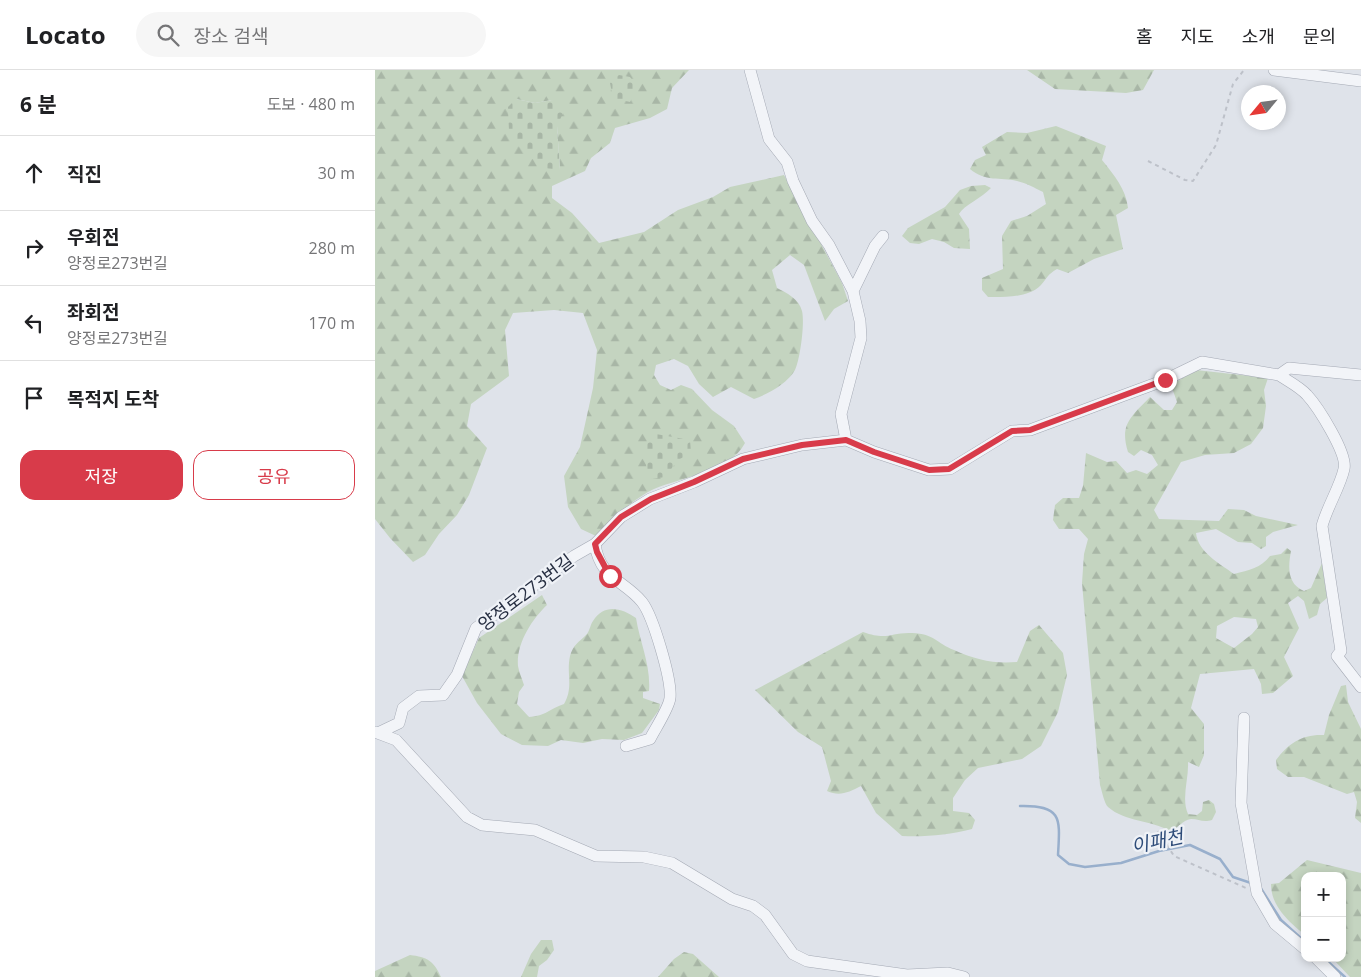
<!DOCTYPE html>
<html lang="ko">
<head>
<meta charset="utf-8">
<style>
	:root { --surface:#fff; --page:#f6f6f6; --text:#202124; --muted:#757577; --line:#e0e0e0; --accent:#d83b4a }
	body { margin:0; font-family:"Open Sans","Noto Sans KR",sans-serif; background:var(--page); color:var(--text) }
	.controls { position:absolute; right:15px; bottom:15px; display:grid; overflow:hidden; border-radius:10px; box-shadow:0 2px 8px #0003 }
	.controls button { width:45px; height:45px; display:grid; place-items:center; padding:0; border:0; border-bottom:1px solid var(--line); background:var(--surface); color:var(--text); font:25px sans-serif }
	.compass { position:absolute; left:866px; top:15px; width:45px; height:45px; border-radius:50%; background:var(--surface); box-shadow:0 2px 8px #0003; rotate:241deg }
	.stop { position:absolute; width:15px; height:15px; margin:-11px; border:4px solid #d83b4a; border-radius:50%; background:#fff }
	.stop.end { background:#d83b4a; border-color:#fff; box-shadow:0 1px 5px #0008 }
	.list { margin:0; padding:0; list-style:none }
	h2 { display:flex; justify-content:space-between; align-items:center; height:65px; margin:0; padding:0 20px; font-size:21px }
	h2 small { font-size:16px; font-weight:400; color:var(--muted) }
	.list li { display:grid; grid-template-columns:32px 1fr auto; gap:15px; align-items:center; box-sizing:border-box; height:75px; padding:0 20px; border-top:1px solid var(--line) }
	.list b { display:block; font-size:19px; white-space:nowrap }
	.list p { margin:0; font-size:16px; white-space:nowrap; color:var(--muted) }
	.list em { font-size:16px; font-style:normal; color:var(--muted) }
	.actions { display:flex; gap:10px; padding:15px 20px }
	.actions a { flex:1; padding:11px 0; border:1px solid var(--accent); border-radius:15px; text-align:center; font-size:18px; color:var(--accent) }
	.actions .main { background:var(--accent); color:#fff }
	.icon { flex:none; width:28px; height:28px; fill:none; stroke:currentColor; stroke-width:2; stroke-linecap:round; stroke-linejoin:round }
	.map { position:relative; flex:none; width:986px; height:907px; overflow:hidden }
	header { display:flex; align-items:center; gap:30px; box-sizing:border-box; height:70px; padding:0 25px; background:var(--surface); border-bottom:1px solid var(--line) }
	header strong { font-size:24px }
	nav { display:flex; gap:28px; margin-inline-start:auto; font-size:18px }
	.search { width:350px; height:45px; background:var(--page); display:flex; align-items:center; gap:12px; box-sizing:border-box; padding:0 18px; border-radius:28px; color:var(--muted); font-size:19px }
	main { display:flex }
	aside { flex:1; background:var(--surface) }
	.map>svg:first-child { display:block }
</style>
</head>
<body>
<header>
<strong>Locato</strong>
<div class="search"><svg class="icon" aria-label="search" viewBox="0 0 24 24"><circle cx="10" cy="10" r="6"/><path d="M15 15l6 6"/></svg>장소 검색</div>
<nav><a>홈</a><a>지도</a><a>소개</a><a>문의</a></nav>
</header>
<main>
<aside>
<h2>6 분<small>도보 · 480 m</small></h2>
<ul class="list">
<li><svg class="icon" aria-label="ahead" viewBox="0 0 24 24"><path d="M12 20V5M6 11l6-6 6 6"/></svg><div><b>직진</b></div><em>30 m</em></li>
<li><svg class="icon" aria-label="right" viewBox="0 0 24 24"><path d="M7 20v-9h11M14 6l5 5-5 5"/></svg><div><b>우회전</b><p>양정로273번길</p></div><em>280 m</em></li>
<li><svg class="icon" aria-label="left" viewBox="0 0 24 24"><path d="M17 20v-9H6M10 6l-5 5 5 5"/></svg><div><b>좌회전</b><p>양정로273번길</p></div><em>170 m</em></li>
<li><svg class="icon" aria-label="arrive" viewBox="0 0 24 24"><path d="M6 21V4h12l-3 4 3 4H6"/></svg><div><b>목적지 도착</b></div></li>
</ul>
<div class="actions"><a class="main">저장</a><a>공유</a></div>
</aside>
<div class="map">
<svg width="986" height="907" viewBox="0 0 986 907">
	<defs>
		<pattern id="forest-firs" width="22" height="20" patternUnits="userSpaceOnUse" patternTransform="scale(1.25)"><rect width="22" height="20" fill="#c4d4c0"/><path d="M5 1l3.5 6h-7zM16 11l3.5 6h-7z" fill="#a8b6a6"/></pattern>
		<pattern id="cemetery-stones" width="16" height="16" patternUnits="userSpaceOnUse" patternTransform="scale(1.25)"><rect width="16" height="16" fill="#c4d4c0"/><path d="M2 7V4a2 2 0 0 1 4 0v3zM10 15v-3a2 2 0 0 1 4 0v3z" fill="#a8b6a6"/></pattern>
	</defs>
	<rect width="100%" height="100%" fill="#dfe3ea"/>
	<path fill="url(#forest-firs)" fill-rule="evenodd" d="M0,0h314l-17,18 -5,21 -17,9 -35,10 -5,15 -19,15 -6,13 -33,15v12l20,15 27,30 45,-11 34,-22 35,-13 17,-10 54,-12 58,108 6,18 -14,8 -9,12 -21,-56 -14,-10 -18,15 5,18c10,5 22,11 25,23 3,12 -2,49 -7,59 -8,14 -27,24 -41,29l-23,-12 -18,10 -14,-13 -11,-18 -14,-7 -18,6 -2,10 6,10 11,5 10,-5 11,4 20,21 22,16 11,17c-16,31 -69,34 -97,49 -20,12 -37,27 -52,44l-15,-7 -13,-22 -4,-31 16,-29 13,-59 4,-38 -14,-37 -29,-3 -41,3 -8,17 4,46 -38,28 -4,22 20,22 -18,47 -12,20 -18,19 -14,21 -12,7 -23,-24 -15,-19zM141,29l19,4 17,-3 5,26 3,44z
		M652,0h127l-11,20 -17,3 -71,-4z
		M681,56l50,20 -4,14c12,15 24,29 26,48l-12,7 7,34 -29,10 -26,14 -11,-4c-10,6 -9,8 -16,16 -12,13 -37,12 -53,12l-6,-7v-12l21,-9 -1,-33 9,-15 16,-5 19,-12 -3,-12c-8,-4 -17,-9 -26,-11 -17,-4 -32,1 -47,-12l5,-9 11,-5 -4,-8 25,-15 20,1z
		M610,115l6,3c-9,10 -27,17 -32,26l10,15 1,20 -16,-1 -10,-6 -12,-3 -13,5 -9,-1 -8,-7 6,-8 37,-21 15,-17 11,-4z
		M821,300l72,8 -4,12 2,16 -3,22 -12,16 -17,9 -29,2 -24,7 -27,48 5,9 60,2 9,-12 16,1 12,6 42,9 -25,7 -7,5v9l-5,3 -9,-6 -14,-1 -22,-13 -20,4c2,19 23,30 38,41 15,-4 27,-6 36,-18l11,-2 6,-6 4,3c-3,16 -4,33 13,40l7,-3 11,-25 5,35 -7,6 -3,11 -8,4 -5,-18 -6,-5 -10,7 11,25 -15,29 9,19 -20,17 -11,1 -1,-10 -7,-15 -54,5 -9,34 13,16v31l-5,12 -11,-5c1,17 -7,36 0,52l9,1 5,-4 1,-9 6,-2 5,4 2,8 -4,8c-9,3 -13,-1 -21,-1 -9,1 -13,10 -21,12 -19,-11 -45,-9 -62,-24 -4,-4 -6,-16 -8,-22l-18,-202 2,-29 4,-15 -9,-10h-20l-6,-9 2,-15 8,-7h16l4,-12 3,-33 21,9 9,-1 11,12 9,-3 11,4 11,-9 -6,-10 -11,-5 -7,6 -6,-4c-9,-28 4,-36 22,-55l14,13h8l5,-8 -6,-17zM859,547l22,2 2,8 -6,7 -18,14 -18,-10 1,-12z
		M167,525l5,10c-15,14 -31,39 -29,61 1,6 4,13 6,19l-5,7 -2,12 12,13c17,-1 20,-8 35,-13 10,-18 2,-29 6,-48 3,-11 9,-14 16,-21 4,-4 4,-10 7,-14 11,-18 29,-13 43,-3 4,25 15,47 13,73l-6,1v6l17,6 -1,6 -17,23 -18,7 -22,-1 -19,4 -22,-3 -13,6 -26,-1 -21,-11 -24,-31 -15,-27 17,-38z
		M664,555l24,28 4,22 -9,37 -17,34 -19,13 -44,9 -13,12 -12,18v13l16,2 6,7 -3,9c-23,6 -46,8 -70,7l-26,-23 -15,-27c-12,6 -21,11 -34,5l4,-10 -9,-34 -24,-15 -43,-42 108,-58c25,9 27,0 49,1 23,1 24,10 42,17 22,10 40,14 63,12l13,-31z
		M971,615l2,17 13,27v94l-6,-5 2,-16 -3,-10 -7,2 -43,-17h-16l-11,-8 -1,-9c13,-17 26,-26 48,-25l5,-20 12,-29z
		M932,790l54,13v104h-11l-18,-19h10v-82h-37v59c-17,-14 -34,-29 -34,-51l8,-1z
		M166,870h11l2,10 -7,10 -8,6 -2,11h-16l10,-23z
		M309,882l9,2 26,23h-61l16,-18z
		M35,885c17,2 24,6 31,22h-66v-6z"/>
	<path fill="url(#cemetery-stones)" d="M244,5l11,2 8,10 -8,15 -17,-4 -3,-15z
		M141,29l19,4 17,-3 12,11 -7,15 3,44 -16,-2 -23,-19 -12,-18 -1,-24z
		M275,363l40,7 1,13 -13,7 -13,17 -13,2c-9,-14 -9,-30 -2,-46z"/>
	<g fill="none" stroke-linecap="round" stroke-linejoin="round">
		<path stroke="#98afcc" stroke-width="2.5" d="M645,736c43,-1 40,13 38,49l11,9 16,3 36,-4 38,-12 31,-6 30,14 13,18 18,6
			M885,817l21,33 22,20
			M950,889l20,18"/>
		<defs>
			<path id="minor" d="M375,0l19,69 18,23 6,19 19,40 17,24 24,46 7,30 1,17 -20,76 5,26
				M899,0l87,11
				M478,221l22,-45 8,-10
				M904,305c9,6 21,12 28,20 11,12 41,59 37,74 -4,18 -17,38 -22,57l19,125 -4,5 24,31
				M220,474c5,35 29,36 47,58 11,14 30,78 28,96 -1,10 -15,31 -20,41l-24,7
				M869,648l-3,85 16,90 18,31 30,25
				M0,662l21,8 71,77 15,8 53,5 61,26 48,1 28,6 60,36 21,7 12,9 28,39 14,7 100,14 41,-2 16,4
				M3,663l21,-10 4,-15 16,-12 24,-1 14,-20 19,-47 98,-72 21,-12 26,-27 29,-18 44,-17 49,-23 59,-14 44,-5 28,12 55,18 21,-1 62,-38 18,-1 135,-50 37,-18 77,13 10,-7 72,7
				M941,888l19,19"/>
		</defs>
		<use href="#minor" stroke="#a4a9b4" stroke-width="12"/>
		<path stroke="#bdc1c9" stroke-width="2" stroke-dasharray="4 4" stroke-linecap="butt" d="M773,91l37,19 8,1 23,-36 17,-61 11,-14
			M783,761l16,25 72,32"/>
		<use href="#minor" stroke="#f2f4f8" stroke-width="11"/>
	</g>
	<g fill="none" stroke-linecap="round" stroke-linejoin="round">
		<path stroke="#d83b4a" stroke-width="6" d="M235,506l-13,-24 -2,-8 26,-27 30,-18 43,-17 49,-23 59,-14 44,-5 28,12 55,18 20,-1 63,-38 18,-1 135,-50"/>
	</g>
	<g text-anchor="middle" stroke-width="4.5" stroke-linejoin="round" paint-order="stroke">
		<g font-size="18" fill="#272f42" stroke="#eff2f7">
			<text transform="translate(151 523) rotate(-37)" y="6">양정로273번길</text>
		</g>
		<g font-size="19" font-style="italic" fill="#2e4c79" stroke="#eff2f7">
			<text transform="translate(782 771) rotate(-12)" y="7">이패천</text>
		</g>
	</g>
</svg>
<div class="controls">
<button>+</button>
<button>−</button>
</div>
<svg class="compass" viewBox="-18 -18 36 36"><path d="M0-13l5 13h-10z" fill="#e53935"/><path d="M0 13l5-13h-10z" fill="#757577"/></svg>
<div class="stop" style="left:235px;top:506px"></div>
<div class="stop end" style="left:790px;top:310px"></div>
</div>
</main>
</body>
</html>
